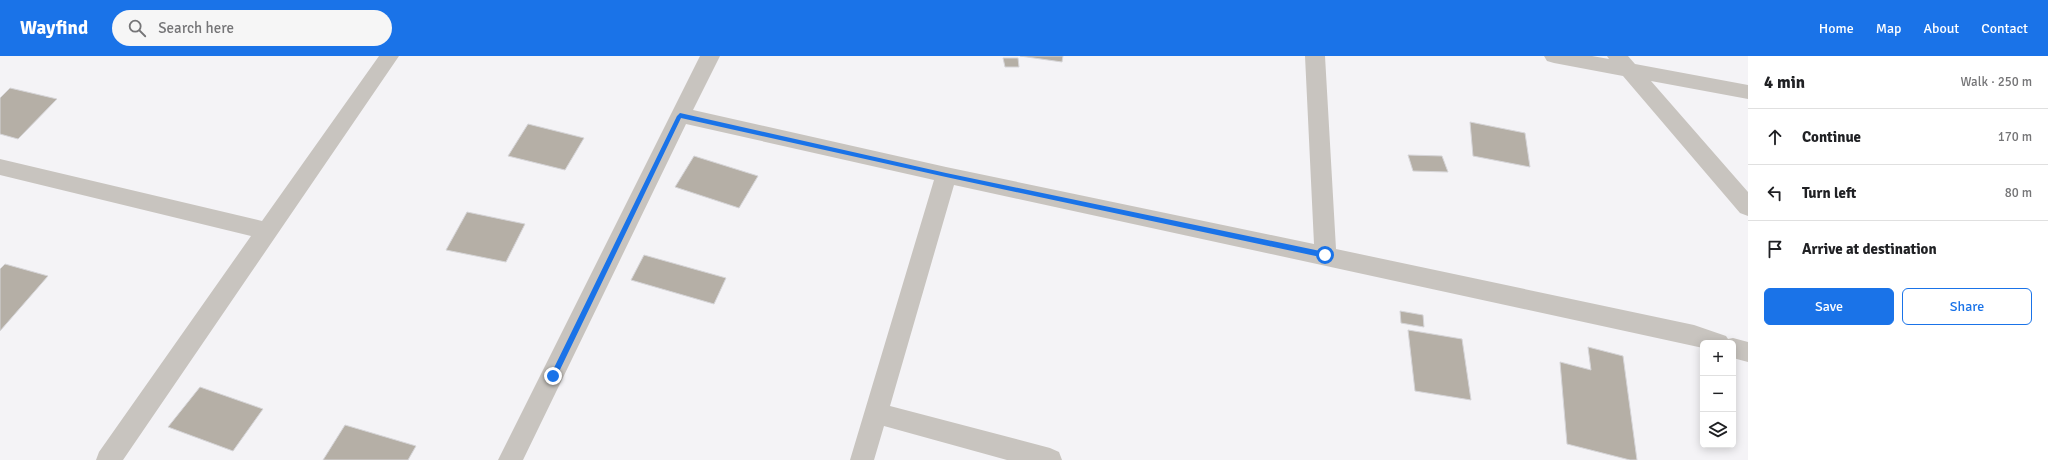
<!DOCTYPE html>
<html lang="en">
<head>
<meta charset="utf-8">
<style>
	:root { --surface:#fff; --page:#f6f6f6; --text:#202124; --muted:#757577; --line:#e0e0e0; --accent:#1a73e8 }
	body { margin:0; font-family:Signika,sans-serif; background:var(--page); color:var(--text) }
	.controls { position:absolute; right:12px; bottom:12px; display:grid; overflow:hidden; border-radius:6px; box-shadow:0 2px 10px #0003 }
	.controls button { width:36px; height:36px; display:grid; place-items:center; padding:0; border:0; border-bottom:1px solid var(--line); background:var(--surface); color:var(--text); font:20px sans-serif }
	.stop { position:absolute; width:12px; height:12px; margin:-9px; border:3px solid #1a73e8; border-radius:50%; background:#fff }
	.stop.end { background:#1a73e8; border-color:#fff; box-shadow:0 1px 4px #0008 }
	.list { margin:0; padding:0; list-style:none }
	h2 { display:flex; justify-content:space-between; align-items:center; height:52px; margin:0; padding:0 16px; font-size:17px }
	h2 small { font-size:13px; font-weight:400; color:var(--muted) }
	.list li { display:grid; grid-template-columns:26px 1fr auto; gap:12px; align-items:center; box-sizing:border-box; height:56px; padding:0 16px; border-top:1px solid var(--line) }
	.list b { display:block; font-size:15px; white-space:nowrap }
	.list em { font-size:13px; font-style:normal; color:var(--muted) }
	.actions { display:flex; gap:8px; padding:12px 16px }
	.actions a { flex:1; padding:9px 0; border:1px solid var(--accent); border-radius:6px; text-align:center; font-size:14px; color:var(--accent) }
	.actions .main { background:var(--accent); color:#fff }
	.icon { flex:none; width:22px; height:22px; fill:none; stroke:currentColor; stroke-width:2; stroke-linecap:round; stroke-linejoin:round }
	.map { position:relative; flex:none; width:1748px; height:404px; overflow:hidden }
	header { display:flex; align-items:center; gap:24px; box-sizing:border-box; height:56px; padding:0 20px; background:var(--accent); color:#fff }
	header strong { font-size:19px }
	nav { display:flex; gap:22px; margin-inline-start:auto; font-size:14px }
	.search { width:280px; height:36px; background:var(--page); display:flex; align-items:center; gap:10px; box-sizing:border-box; padding:0 14px; border-radius:22px; color:var(--muted); font-size:15px }
	main { display:flex }
	aside { flex:1; background:var(--surface) }
	.map>svg:first-child { display:block }
</style>
</head>
<body>
<header>
<strong>Wayfind</strong>
<div class="search"><svg class="icon" aria-label="search" viewBox="0 0 24 24"><circle cx="10" cy="10" r="6"/><path d="M15 15l6 6"/></svg>Search here</div>
<nav><a>Home</a><a>Map</a><a>About</a><a>Contact</a></nav>
</header>
<main>
<div class="map">
<svg width="1748" height="404" viewBox="0 0 1748 404">
	<rect width="100%" height="100%" fill="#f4f3f6"/>
	<path fill="#b5afa6" stroke="#d6d5d8" d="M1020,0h43l-1,6z
		M1003,2h15l1,9h-14z
		M10,32l47,11 -39,40 -18,-5v-36z
		M1470,66l55,11 5,34 -57,-11z
		M528,68l56,14 -19,32 -57,-14z
		M1408,99l34,1 6,16 -35,-1z
		M694,100l64,20 -19,32 -64,-21z
		M467,156l58,12 -19,38 -60,-12z
		M644,199l82,23 -12,26 -83,-24z
		M5,208l43,12 -48,55v-62z
		M1400,255l23,4 1,12 -23,-4z
		M1408,274l54,9 9,61 -56,-9z
		M1588,291l35,9 14,104h-7l-63,-16 -7,-82 31,8z
		M200,331l63,22 -30,42 -65,-24z
		M345,369l71,21 -8,14h-85z"/>
	<g fill="none" stroke-linecap="round" stroke-linejoin="round">
		<path fill="#c8c4bf" fill-rule="evenodd" d="M379,0h20l-276,404h-27l3,-8 152,-216 -251,-61v-16l262,62z
			M700,0h20l-27,54 253,57 368,77 -9,-188h20l11,193 358,76 32,11 2,3 5,-1 15,4v20l-15,-4v-15h-30v5l-749,-163 -64,221 160,42 9,4 3,8h-55l-123,-34 -10,34h-24l84,-280 -248,-56 -163,336h-25z
			M1544,0h48l17,3 -2,-3h21l7,8 113,21v14l-97,-18 97,111v24l-8,-3 -117,-137 -69,-13 -7,-2z"/>
	</g>
	<path fill="#1a73e8" d="M680,57l266,60 379,79 3,3 -3,3 -379,-81 -265,-59 -125,260h-5v-4l126,-258z"/>
</svg>
<div class="controls">
<button>+</button>
<button>−</button>
<button><svg class="icon" aria-label="layers" viewBox="0 0 24 24"><path d="M12 4l9 5-9 5-9-5zM3 14l9 5 9-5"/></svg></button>
</div>
<div class="stop" style="left:1325px;top:199px"></div>
<div class="stop end" style="left:553px;top:320px"></div>
</div>
<aside>
<h2>4 min<small>Walk · 250 m</small></h2>
<ul class="list">
<li><svg class="icon" aria-label="ahead" viewBox="0 0 24 24"><path d="M12 20V5M6 11l6-6 6 6"/></svg><div><b>Continue</b></div><em>170 m</em></li>
<li><svg class="icon" aria-label="left" viewBox="0 0 24 24"><path d="M17 20v-9H6M10 6l-5 5 5 5"/></svg><div><b>Turn left</b></div><em>80 m</em></li>
<li><svg class="icon" aria-label="arrive" viewBox="0 0 24 24"><path d="M6 21V4h12l-3 4 3 4H6"/></svg><div><b>Arrive at destination</b></div></li>
</ul>
<div class="actions"><a class="main">Save</a><a>Share</a></div>
</aside>
</main>
</body>
</html>
